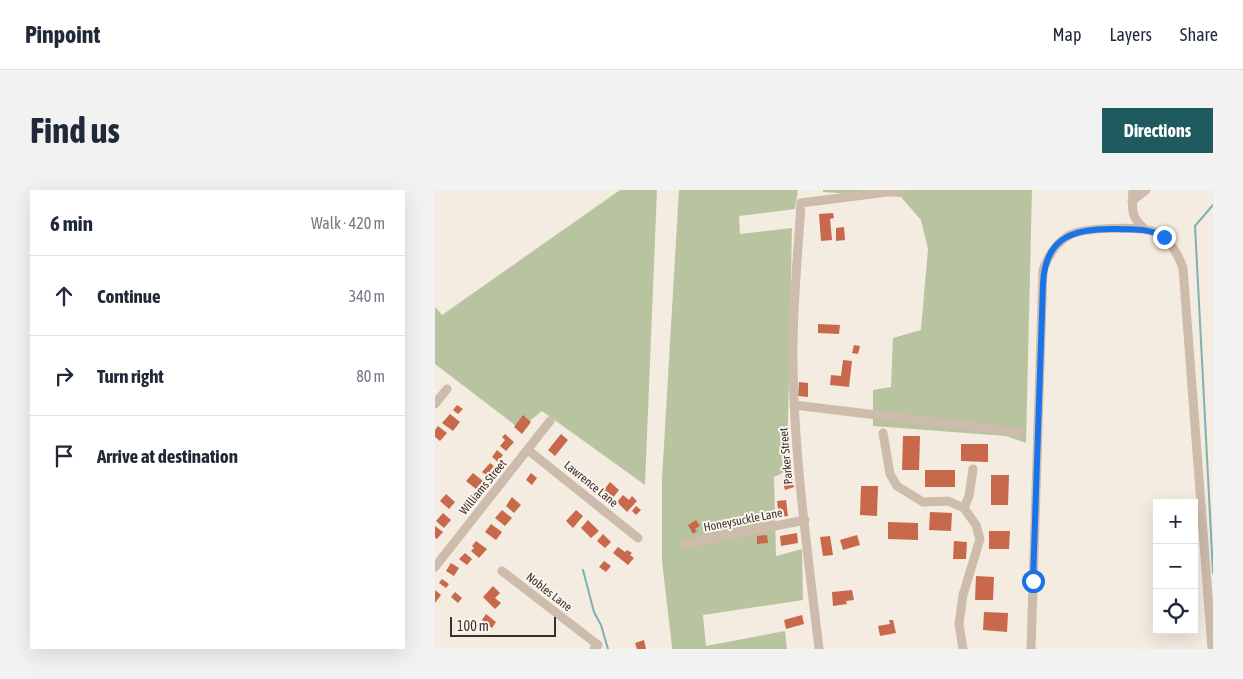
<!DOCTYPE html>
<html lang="en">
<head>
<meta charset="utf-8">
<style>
	:root { --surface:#fff; --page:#f2f2f3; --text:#1f2937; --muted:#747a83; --line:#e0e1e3; --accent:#1f5a5e }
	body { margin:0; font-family:"Asap Condensed",sans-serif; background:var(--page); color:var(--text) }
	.controls { position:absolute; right:15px; bottom:15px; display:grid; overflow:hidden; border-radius:0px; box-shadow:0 5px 20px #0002 }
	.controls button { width:45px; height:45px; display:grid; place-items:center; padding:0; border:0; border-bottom:1px solid var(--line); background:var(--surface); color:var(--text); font:25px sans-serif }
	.scale { position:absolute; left:15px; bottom:12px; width:106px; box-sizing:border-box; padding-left:5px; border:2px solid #3b302b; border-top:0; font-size:14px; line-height:18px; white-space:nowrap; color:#3b302b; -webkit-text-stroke:4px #fbf5ee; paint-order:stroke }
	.stop { position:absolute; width:15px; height:15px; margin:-11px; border:4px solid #1a73e8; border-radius:50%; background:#fff }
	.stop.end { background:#1a73e8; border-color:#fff; box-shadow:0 1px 5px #0008 }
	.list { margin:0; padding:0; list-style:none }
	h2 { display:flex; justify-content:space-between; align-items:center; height:65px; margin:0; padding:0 20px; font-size:21px }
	h2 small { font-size:16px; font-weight:400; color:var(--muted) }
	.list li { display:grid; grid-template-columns:32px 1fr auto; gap:15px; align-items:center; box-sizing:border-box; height:80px; padding:0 20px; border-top:1px solid var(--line) }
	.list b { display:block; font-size:19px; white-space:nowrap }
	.list em { font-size:16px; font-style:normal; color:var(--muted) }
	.icon { flex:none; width:28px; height:28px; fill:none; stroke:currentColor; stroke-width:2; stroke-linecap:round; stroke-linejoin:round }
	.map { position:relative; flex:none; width:778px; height:459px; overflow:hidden; border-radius:0px }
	header { display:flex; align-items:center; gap:30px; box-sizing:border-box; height:70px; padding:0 25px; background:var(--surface); border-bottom:1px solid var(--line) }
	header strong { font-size:24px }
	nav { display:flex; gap:28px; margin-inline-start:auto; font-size:18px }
	.intro { display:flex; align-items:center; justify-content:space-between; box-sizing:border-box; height:120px; padding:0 30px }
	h1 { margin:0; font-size:35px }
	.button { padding:12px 22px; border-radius:0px; background:var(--accent); color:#fff; font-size:18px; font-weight:700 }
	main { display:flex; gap:30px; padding:0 30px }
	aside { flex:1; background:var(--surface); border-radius:0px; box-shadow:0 5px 20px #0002 }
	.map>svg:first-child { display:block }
</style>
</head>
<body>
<header>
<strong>Pinpoint</strong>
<nav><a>Map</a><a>Layers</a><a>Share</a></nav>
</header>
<div class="intro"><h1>Find us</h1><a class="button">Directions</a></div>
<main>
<aside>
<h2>6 min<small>Walk · 420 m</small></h2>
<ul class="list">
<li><svg class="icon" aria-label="ahead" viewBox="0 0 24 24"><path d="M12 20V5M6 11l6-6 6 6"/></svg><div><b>Continue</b></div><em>340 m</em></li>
<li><svg class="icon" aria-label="right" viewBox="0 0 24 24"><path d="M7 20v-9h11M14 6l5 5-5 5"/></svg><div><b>Turn right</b></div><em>80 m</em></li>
<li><svg class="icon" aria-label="arrive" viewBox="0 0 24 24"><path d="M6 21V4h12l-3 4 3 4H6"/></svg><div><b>Arrive at destination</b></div></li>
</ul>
</aside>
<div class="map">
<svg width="778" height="459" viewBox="0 0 778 459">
	<rect width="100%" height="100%" fill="#f4ebe1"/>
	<path fill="#b8c4a0" d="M185,0h37l-12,295 -103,-74 -22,18 -85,-65v-57l7,8z
		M244,0h119l-3,19 -56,7 1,18 52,-6 -5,243 -13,6 2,79 26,-7 1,51 -100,15 3,31 79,-15 2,18h-115v-2l-10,-86v-82z
		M388,0h209l-6,253 -20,-7 -133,-10v-36l18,-3 2,-49 28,-8 7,-81 -7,-29 -20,-23 -78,-5z"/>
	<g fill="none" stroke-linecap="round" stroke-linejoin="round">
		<path stroke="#7fb0b2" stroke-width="2" d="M778,15l-18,21 18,347
			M148,380l11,42 7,13 7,24"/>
	</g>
	<path fill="#c8694b" d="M398,23l1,5 -4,1 2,21 -11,1 -2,-27z
		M409,37l1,13 -9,1v-13z
		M383,134l22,1 -1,9 -21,-1z
		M419,155l6,1 -2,8 -6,-1z
		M408,170l9,1 -3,26 -19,-2 1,-10 10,1z
		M364,192l9,1v14l-10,-1z
		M22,215l6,4 -5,5 -5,-4z
		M15,224l10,8 -7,9 -11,-8z
		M88,225l8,7 -9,12 -8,-7z
		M3,236l9,7 -7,8 -5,-4v-7z
		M70,244l9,8 -8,9 -6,-5 5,-6 -3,-3z
		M126,244l7,6 -13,16 -7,-6z
		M468,246h17l-1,34h-17z
		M526,254h27v18l-27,-1z
		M62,260l6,5 -5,7 -6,-5z
		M55,273l4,3 -4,5 3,2 -4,4 -7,-5z
		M490,280h30v17h-30z
		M38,283l10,8 -7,8 -10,-8z
		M96,283l6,5 -5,7 -6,-5z
		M556,285h18l-1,30h-17z
		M357,287l2,10 -9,3 -3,-11z
		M175,292l9,8 -7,9 -9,-8z
		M426,296h17l-1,30 -17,-1z
		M11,304l9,8 -6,7 -9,-8z
		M188,305l6,5 3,-4 5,5 -10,11 -10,-10z
		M77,307l9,8 -7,8 -8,-7z
		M351,310l2,16 -9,1 -2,-16z
		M201,316l5,4 -5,5 -4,-4z
		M67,320l10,8 -7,8 -10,-8z
		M141,320l7,6 -10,12 -7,-7z
		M495,322l22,1 -1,18 -22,-1z
		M8,323l8,7 -7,8 -8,-7z
		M153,330l11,11 -8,7 -10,-10z
		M261,330l4,6 -5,3 2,2 -4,3 -5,-9z
		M453,332l30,1v17l-30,-1z
		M56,334l11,8 -6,8 -11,-8z
		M0,336l8,6 -6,7 -2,-1z
		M554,341h21l-1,18h-20z
		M362,343l1,10 -17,3 -1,-10z
		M168,344l8,8 -6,6 -8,-7z
		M332,345l1,8 -11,1v-8z
		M422,345l3,10 -17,5 -3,-10z
		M395,346l3,19 -10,1 -3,-19z
		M41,351l11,8 -8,9 -8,-7 3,-3 -2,-2z
		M519,351l13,1 -1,17h-13z
		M183,357l7,5 2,-2 5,3 -2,2 4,3 -6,7 -15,-12z
		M30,363l7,6 -5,6 -8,-6z
		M169,371l7,5 -5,6 -7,-5z
		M16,373l8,5 -5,8 -8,-5z
		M541,386l18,1 -1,23h-18z
		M7,389l7,5 -3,4 -7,-5z
		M58,396l7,7 -5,5 6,5 -6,6 -12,-12z
		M0,400l6,5 -6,8z
		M417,400l2,10 -8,1 1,3 -14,2 -1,-14z
		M20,402l7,6 -4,5 -7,-6z
		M549,422l24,1 -1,19 -24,-2z
		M51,424l10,8 -4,6 -10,-8z
		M367,425l2,9 -18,5 -2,-9z
		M454,430h4l3,13 -16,3 -2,-10 12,-2z
		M209,450l2,9h-9l-2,-6z"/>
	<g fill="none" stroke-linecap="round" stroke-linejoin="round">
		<path stroke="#cdbbac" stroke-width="9" d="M698,0c-1,19 -3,27 13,40
			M697,11l14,-11
			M0,214l12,-15
			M359,215l224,27
			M448,243l7,41 7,12 26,16 25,-1 16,7 12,17 4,14 -17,56 -4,29 4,25
			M93,260l110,88
			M529,318l5,-12 4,-27
			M250,354l120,-24
			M0,377l115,-146
			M67,381l96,74 -4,4
			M384,459c-11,-95 -25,-191 -26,-287 -1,-53 5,-106 8,-159l102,-13
			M596,459l12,-379c5,-14 12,-26 25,-34 13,-9 73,-10 87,-4 15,7 23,22 28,36l29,381"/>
	</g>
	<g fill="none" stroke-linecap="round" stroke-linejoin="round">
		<path stroke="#1a73e8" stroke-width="6" d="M598,391l10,-297c2,-49 33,-56 75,-55 17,1 31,-1 46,8"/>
	</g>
	<g text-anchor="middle" stroke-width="4" stroke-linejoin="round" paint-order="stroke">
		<g font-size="12" fill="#3b302b" stroke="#fbf5ee">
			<text transform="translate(351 266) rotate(-95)" y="4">Parker Street</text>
			<text transform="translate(156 294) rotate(39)" y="4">Lawrence Lane</text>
			<text transform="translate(48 297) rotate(-51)" y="4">Williams Street</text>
			<text transform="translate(308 330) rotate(-11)" y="4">Honeysuckle Lane</text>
			<text transform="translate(114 402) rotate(38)" y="4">Nobles Lane</text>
		</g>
	</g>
</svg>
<div class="controls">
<button>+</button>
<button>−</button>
<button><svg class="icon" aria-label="locate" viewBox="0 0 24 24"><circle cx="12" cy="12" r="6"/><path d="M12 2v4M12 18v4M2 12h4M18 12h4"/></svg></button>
</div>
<div class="scale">100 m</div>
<div class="stop" style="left:598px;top:391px"></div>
<div class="stop end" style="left:729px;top:47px"></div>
</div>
</main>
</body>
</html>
